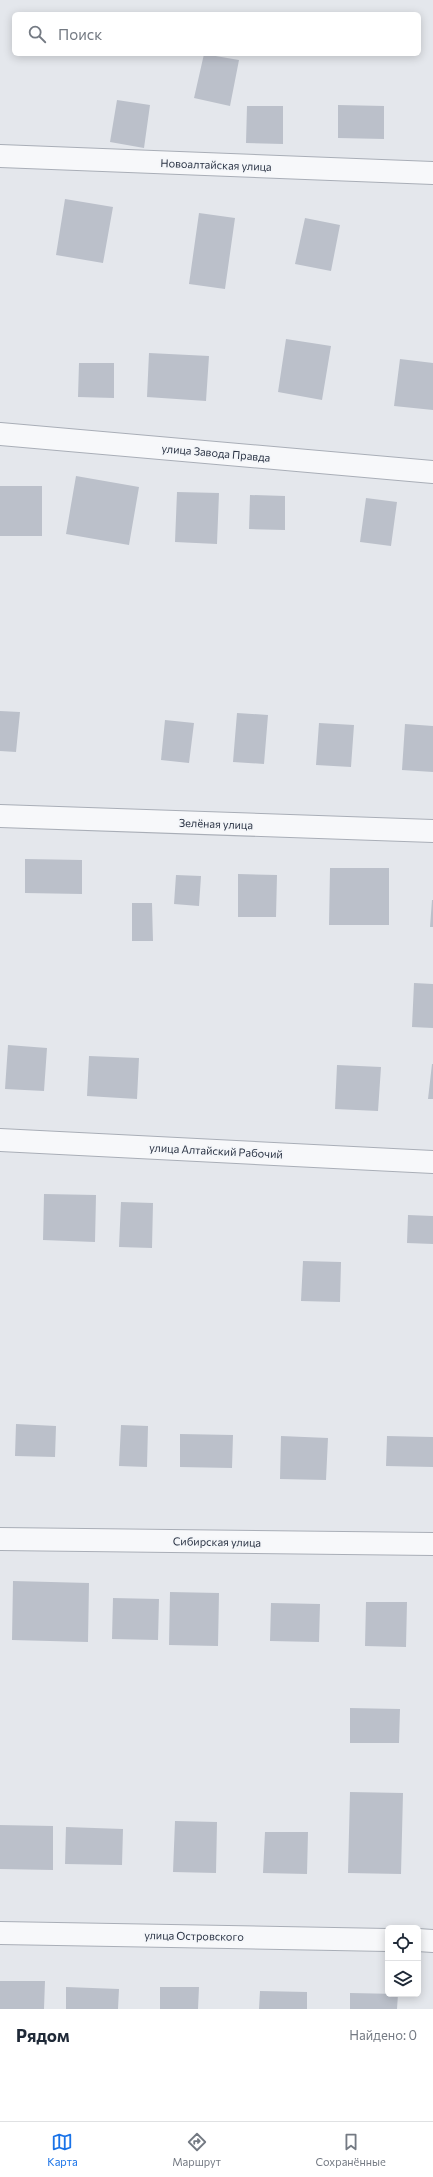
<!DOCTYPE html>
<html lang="ru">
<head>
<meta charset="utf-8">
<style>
	:root { --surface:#fff; --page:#f2f2f3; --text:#1f2937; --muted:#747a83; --line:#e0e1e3; --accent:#1a73e8 }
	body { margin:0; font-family:Commissioner,sans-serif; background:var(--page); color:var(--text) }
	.controls { position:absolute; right:12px; bottom:12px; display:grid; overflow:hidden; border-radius:6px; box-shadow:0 2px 10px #0003 }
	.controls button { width:36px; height:36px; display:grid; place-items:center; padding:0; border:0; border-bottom:1px solid var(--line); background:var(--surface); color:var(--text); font:20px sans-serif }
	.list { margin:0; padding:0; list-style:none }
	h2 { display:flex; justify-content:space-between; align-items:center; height:52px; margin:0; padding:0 16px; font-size:17px }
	h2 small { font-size:13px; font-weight:400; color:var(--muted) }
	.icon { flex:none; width:22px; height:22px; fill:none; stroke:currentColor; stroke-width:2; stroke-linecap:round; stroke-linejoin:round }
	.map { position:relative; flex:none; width:433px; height:2009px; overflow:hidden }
	.search { position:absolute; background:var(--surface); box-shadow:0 2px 10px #0003; left:12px; right:12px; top:12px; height:44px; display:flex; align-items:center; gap:10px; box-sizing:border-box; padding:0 14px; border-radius:6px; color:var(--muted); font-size:15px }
	.sheet { height:112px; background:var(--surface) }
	nav { display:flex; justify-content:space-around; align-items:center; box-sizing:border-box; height:56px; border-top:1px solid var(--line); background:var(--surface); font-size:11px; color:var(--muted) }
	nav a { display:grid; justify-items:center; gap:2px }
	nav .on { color:var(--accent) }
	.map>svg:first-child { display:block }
</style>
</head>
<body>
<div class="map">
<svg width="433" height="2009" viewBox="0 0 433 2009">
	<rect width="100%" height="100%" fill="#e4e7ec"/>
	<path fill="#bbc0ca" d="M204,54l35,6 -9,46 -36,-8z
		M117,100l33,5 -6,43 -34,-6z
		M338,105l46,1v33l-46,-1z
		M247,106h36v38l-37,-1z
		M65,199l48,8 -10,56 -47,-8z
		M199,213l36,5 -10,71 -36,-5z
		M305,218l35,7 -9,46 -36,-7z
		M286,339l45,7 -9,54 -44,-8z
		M149,353l60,3 -3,45 -59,-4z
		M400,359l33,4v47l-39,-4z
		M79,363h35v35l-36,-1z
		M76,476l63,11 -10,58 -63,-11z
		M0,486h42v50h-42z
		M177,492l42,1 -2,51 -42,-2z
		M250,495l35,1v34l-36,-1z
		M366,498l31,4 -6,44 -31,-4z
		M0,711l20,1 -4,40 -16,-1z
		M237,713l31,2 -4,49 -31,-2z
		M165,720l29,3 -5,40 -28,-3z
		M319,723l35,2 -3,42 -35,-2z
		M405,724l28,2v46l-31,-2z
		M25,859l57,1v34l-57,-1z
		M330,868h59v57h-60z
		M238,874l39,1 -1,42h-38z
		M176,875l25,1 -2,30 -25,-2z
		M432,900h1v27h-3z
		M132,903h20l1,38h-21z
		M414,983l19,1v44l-21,-1z
		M8,1045l39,3 -3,43 -39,-2z
		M89,1056l50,2 -2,41 -50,-3z
		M432,1064h1v35h-5z
		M337,1065l44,2 -3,44 -43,-2z
		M44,1194l52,1 -1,47 -52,-2z
		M121,1202l32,1 -1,45 -33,-1z
		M408,1215l25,1v28l-26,-1z
		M303,1261l38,1 -1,40 -39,-1z
		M16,1424l40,2 -1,31 -40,-1z
		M121,1425l27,1 -1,41 -28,-1z
		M180,1434l53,1 -1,33 -52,-1z
		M281,1436l47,2 -2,42 -46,-1z
		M387,1436l46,1v30l-47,-1z
		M13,1581l76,2 -1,59 -76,-2z
		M170,1592l49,1 -1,53 -49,-1z
		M113,1598l46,1 -1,41 -46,-1z
		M366,1602h41l-1,45 -41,-1z
		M271,1603l49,1 -1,38 -49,-1z
		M350,1708l50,1 -1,34h-49z
		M350,1792l53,1 -2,81 -53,-1z
		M175,1821l42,1 -1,51 -43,-1z
		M0,1825l53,1v44l-53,-1z
		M66,1827l57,2 -1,36 -57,-1z
		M265,1832h43l-1,42 -44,-1z
		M0,1981h45l-1,28h-44z
		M66,1987l53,2 -1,20h-52z
		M160,1987h39l-1,22h-38z
		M260,1991l47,1v17h-48z
		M350,1993l48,1 -1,15h-47z"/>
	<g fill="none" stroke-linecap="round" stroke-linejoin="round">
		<defs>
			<path id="minor" d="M0,156l433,17
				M0,434l433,38
				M0,816l433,15
				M0,1140l433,22
				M0,1539l433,5
				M0,1933l388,7
				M418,1940l15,1"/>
		</defs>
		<use href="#minor" stroke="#a9aeb7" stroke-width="24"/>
		<use href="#minor" stroke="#f7f8fa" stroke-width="22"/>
	</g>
	<g text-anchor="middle" stroke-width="3.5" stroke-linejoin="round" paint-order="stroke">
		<g font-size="11" fill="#2b3445" stroke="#f4f6f9">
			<text transform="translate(216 165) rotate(2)" y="4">Новоалтайская улица</text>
			<text transform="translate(216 453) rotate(5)" y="4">улица Завода Правда</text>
			<text transform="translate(216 824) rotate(2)" y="4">Зелёная улица</text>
			<text transform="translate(216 1151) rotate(3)" y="4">улица Алтайский Рабочий</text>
			<text transform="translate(217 1542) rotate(1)" y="4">Сибирская улица</text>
			<text transform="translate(194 1936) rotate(1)" y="4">улица Островского</text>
		</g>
	</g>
</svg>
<div class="controls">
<button><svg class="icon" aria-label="locate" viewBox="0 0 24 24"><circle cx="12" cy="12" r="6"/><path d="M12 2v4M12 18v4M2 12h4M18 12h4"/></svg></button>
<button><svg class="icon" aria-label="layers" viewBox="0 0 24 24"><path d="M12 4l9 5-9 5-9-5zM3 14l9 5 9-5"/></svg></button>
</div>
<div class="search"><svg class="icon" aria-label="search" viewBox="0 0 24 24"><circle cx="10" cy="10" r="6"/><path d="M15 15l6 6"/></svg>Поиск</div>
</div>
<section class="sheet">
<h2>Рядом<small>Найдено: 0</small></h2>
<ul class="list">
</ul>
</section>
<nav>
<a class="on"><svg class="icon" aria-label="map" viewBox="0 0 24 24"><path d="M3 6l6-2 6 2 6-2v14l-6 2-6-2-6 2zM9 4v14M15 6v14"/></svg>Карта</a>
<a><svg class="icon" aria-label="directions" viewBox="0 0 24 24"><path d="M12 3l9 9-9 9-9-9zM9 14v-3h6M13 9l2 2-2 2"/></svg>Маршрут</a>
<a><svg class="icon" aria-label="saved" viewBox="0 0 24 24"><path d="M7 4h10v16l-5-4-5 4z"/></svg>Сохранённые</a>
</nav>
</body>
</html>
